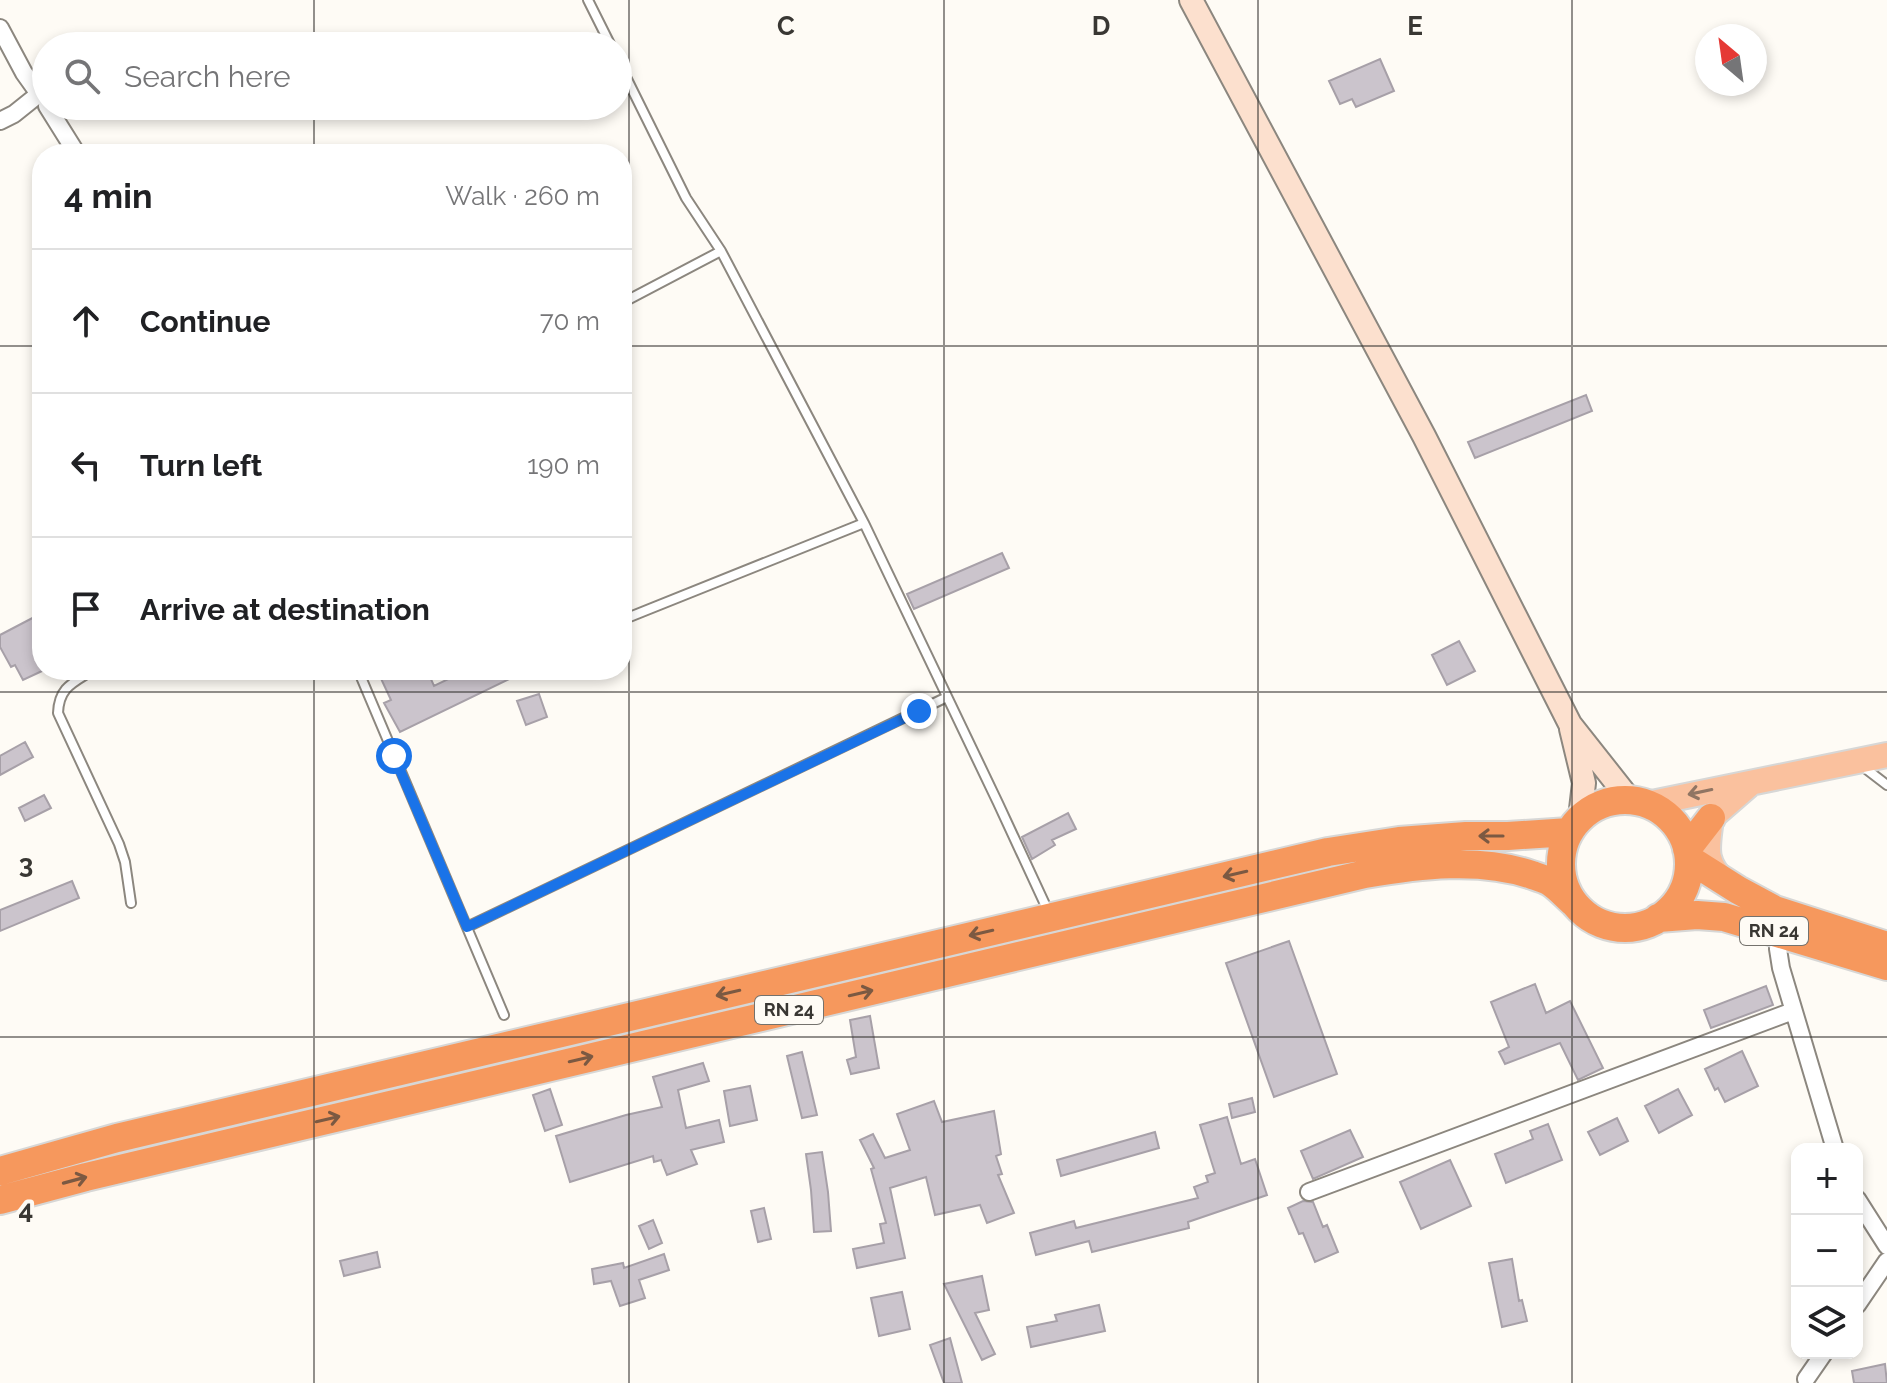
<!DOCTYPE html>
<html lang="en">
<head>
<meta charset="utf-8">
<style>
	:root { --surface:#fff; --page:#f6f6f6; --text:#202124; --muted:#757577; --line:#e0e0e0 }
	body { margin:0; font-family:Raleway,sans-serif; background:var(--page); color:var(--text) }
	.controls { position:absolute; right:24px; bottom:24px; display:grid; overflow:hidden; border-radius:16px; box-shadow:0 4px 12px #0003 }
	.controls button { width:72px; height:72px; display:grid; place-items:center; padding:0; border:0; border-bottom:2px solid var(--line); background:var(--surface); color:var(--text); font:40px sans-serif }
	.compass { position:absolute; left:1695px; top:24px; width:72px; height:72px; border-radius:50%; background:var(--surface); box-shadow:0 4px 12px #0003; rotate:331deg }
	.stop { position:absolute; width:24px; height:24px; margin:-18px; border:6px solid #1a73e8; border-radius:50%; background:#fff }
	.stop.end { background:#1a73e8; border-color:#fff; box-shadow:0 2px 8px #0008 }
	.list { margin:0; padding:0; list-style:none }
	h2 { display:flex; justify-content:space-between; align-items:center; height:104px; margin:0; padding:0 32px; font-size:34px }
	h2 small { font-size:26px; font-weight:400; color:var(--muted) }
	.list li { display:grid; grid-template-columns:52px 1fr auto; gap:24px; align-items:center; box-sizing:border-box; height:144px; padding:0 32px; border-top:2px solid var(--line) }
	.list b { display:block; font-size:30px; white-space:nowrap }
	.list em { font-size:26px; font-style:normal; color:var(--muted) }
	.icon { flex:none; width:44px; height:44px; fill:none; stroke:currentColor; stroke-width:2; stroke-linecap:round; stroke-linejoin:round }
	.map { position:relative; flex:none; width:1887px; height:1383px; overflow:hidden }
	.search { position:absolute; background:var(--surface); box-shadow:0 4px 12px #0003; left:32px; top:32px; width:600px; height:88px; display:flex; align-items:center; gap:20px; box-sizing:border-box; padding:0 28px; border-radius:44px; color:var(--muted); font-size:30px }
	.panel { position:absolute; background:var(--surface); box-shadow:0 4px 12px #0003; left:32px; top:144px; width:600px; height:536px; border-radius:32px }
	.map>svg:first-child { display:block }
</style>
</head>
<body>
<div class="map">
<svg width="1887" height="1383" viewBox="0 0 1887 1383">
	<rect width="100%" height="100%" fill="#fefbf5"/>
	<path fill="#cbc4cc" stroke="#a7a0a8" stroke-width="2" d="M1380,59l14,32 -38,16 -4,-8 -12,5 -11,-23z
		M1586,395l6,16 -117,47 -7,-16z
		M1002,553l7,15 -95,41 -7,-15z
		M42,613v58l-19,9 -8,-15 -4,2 -11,-20v-12z
		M1459,641l16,30 -28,14 -15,-30z
		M377,670h50l7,16 33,-16h61l-128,62 -16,-29 7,-3z
		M539,694l8,23 -21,8 -9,-24z
		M25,742l8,15 -33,18v-19z
		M44,795l7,13 -26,13 -6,-13z
		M1068,813l8,16 -24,11 3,5 -23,14 -10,-22z
		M72,881l7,17 -79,33v-21z
		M1289,941l48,133 -63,23 -48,-134z
		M1535,984l11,29 24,-12 33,67 -25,12 -18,-37 -55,21 -6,-12 10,-5 -18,-45z
		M1766,986l7,19 -62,23 -7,-18z
		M870,1016l9,52 -28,6 -4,-14 9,-3 -6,-37z
		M1742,1051l16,35 -33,16 -7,-14 -3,2 -10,-21z
		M802,1052l15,63 -15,3 -15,-62z
		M703,1063l6,18 -31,9 8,38 33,-8 5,22 -33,8 6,14 -30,11 -6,-15 -7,2 -1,-6 -83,26 -14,-46 70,-21 36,-8 -9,-30z
		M750,1086l7,34 -27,6 -6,-35z
		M550,1089l12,36 -17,6 -12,-36z
		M1678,1089l14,26 -33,18 -14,-27z
		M1252,1098l3,14 -23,6 -3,-14z
		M934,1101l8,21 52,-11 7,43 -5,2 6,18 -4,1 16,38 -27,10 -7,-18 -45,10 -9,-38 -36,11 15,70 -48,10 -4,-19 31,-6 -4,-19 6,-1 -15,-54 3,-1 -14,-28 13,-6 12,24 25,-8 -13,-36z
		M1227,1117l14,47 14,-5 12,36 -79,27 1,6 -97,24 -3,-11 -53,14 -6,-22 44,-12 2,7 122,-30 -4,-11 14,-5 -2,-6 9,-3 -15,-48z
		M1617,1118l11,23 -28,14 -12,-23z
		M1548,1124l14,36 -56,23 -11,-29 38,-15 -3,-8z
		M1350,1130l13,27 -50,22 -12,-28z
		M1155,1132l4,16 -98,28 -4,-16z
		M822,1152l6,40 3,39 -17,1 -3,-42 -5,-36z
		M1450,1160l21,46 -50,23 -21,-47z
		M1303,1201l10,1 10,25 4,-2 11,27 -23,10 -12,-29 -4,1 -11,-26z
		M764,1208l7,31 -13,3 -7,-31z
		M653,1220l9,23 -13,6 -10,-23z
		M377,1252l3,15 -36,9 -4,-15z
		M664,1254l5,16 -30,10 6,18 -25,8 -9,-25 -17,3 -2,-15 31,-6 1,5z
		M1512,1259l7,42 3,-1 5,21 -25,6 -13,-64z
		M982,1276l7,34 -14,3 20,41 -13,6 -38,-76z
		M902,1292l8,37 -31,7 -8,-38z
		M1099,1305l6,26 -74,16 -4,-20 30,-6 -2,-6z
		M950,1338l12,45h-18l-14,-38z
		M1885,1364l2,19h-33l-2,-12z"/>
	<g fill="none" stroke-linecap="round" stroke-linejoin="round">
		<defs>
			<path id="lane" d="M588,0l23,46
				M618,61l68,137 35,53 -99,52
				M721,251l143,272 134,280 51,110
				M622,620l242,-97
				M93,670c-20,13 -34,17 -35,43l61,131 6,18 6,41
				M358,670l146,345
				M1861,765l26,20
				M467,927l480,-230"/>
			<path id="street" d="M0,28l24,45 15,21 -25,20 -14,7
				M47,106l30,48
				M1779,932l-1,17 3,19 54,181
				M1309,1192l484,-181
				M1857,1199l30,47
				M1857,1305l30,-44
				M1806,1379l18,-26"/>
			<path id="secondary" d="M1191,0l233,436 146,288 60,76
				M1571,729l13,54 -4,35"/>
			<path id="primary" d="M1647,804l240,-49
				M1724,882c-22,-23 -16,-35 -13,-64l38,-33"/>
			<path id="highway" d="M1561 864a64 64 0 1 1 128 0a64 64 0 1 1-128 0Z
				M1687,849l24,-31
				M1689,859l49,31 37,20 112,36
				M1658,918l39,-3 27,2 163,49
				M0,1171l117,-33 1211,-286 71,-11 67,-5h42l61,-4
				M0,1200l86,-23 1279,-303c53,-9 115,-17 167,1 6,2 13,4 18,7 8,5 16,14 24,21"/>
		</defs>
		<use href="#lane" stroke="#8c877f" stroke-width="12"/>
		<use href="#street" stroke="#8c877f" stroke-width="20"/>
		<use href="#secondary" stroke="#8c877f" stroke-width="26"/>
		<use href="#primary" stroke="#d7d7d6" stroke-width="28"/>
		<use href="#highway" stroke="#d7d7d6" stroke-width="32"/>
		<use href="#lane" stroke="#fff" stroke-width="8"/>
		<use href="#street" stroke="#fff" stroke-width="16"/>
		<use href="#secondary" stroke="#fce0ce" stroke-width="22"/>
		<use href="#primary" stroke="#fac19e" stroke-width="24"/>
		<use href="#highway" stroke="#f6985d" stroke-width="28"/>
	</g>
	<defs><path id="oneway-shaft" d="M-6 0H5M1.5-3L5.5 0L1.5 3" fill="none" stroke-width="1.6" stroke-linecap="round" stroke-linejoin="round" transform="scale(2)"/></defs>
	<use stroke="#907563" href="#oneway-shaft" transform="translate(1700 792) rotate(168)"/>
	<g stroke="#7b5942">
		<use href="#oneway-shaft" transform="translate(1491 836) rotate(-180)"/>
		<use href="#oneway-shaft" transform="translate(1235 874) rotate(167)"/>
		<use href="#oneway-shaft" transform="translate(981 933) rotate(167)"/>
		<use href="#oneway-shaft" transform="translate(728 993) rotate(167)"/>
		<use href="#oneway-shaft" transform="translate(861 993) rotate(-13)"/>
		<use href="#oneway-shaft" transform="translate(581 1059) rotate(-13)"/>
		<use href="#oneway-shaft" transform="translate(328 1119) rotate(-13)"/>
		<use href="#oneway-shaft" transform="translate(75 1180) rotate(-15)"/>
	</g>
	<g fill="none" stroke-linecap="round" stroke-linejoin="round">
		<path stroke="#1a73e8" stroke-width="10" d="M394,756l73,171 452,-216"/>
	</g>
	<path fill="none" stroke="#393733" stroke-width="2" stroke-opacity="0.55" d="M314,0v46M629,0v1383M944,0v1383M1258,0v1383M1572,0v1383M314,106v48M0,346h42M622,346h1265M314,670v713M0,692h1887M0,1037h1887"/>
	<g text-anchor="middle" stroke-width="8" stroke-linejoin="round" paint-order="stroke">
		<g fill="#fefbf5" stroke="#74726d" stroke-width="2">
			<rect x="1740" y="917" width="68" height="28" rx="6"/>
			<rect x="755" y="996" width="68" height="28" rx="6"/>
		</g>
		<g font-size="18" font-weight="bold" fill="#393733">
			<text x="1774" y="937">RN 24</text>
			<text x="789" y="1016">RN 24</text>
		</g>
	</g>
	<g font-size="26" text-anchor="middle" font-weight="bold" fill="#393733" stroke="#fefbf5" stroke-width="8" stroke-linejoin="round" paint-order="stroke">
		<text x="786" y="35">C</text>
		<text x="1101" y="35">D</text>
		<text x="1415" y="35">E</text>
		<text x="26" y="873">3</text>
		<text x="26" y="1219">4</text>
	</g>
</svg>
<div class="controls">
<button>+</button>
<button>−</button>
<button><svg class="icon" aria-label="layers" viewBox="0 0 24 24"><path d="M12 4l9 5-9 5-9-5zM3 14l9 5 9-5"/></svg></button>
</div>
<svg class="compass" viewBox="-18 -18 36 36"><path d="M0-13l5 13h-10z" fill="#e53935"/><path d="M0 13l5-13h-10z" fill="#757577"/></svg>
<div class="stop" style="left:394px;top:756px"></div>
<div class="stop end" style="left:919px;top:711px"></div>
<div class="search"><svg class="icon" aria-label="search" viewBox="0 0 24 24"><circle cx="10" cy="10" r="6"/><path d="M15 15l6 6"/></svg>Search here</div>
<section class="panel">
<h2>4 min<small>Walk · 260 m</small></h2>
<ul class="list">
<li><svg class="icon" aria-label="ahead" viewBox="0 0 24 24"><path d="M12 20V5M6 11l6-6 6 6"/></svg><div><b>Continue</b></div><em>70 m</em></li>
<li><svg class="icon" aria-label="left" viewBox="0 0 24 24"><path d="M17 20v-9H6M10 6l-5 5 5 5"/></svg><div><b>Turn left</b></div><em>190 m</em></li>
<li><svg class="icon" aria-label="arrive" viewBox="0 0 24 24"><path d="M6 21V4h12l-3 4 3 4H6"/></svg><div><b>Arrive at destination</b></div></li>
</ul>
</section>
</div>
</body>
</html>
